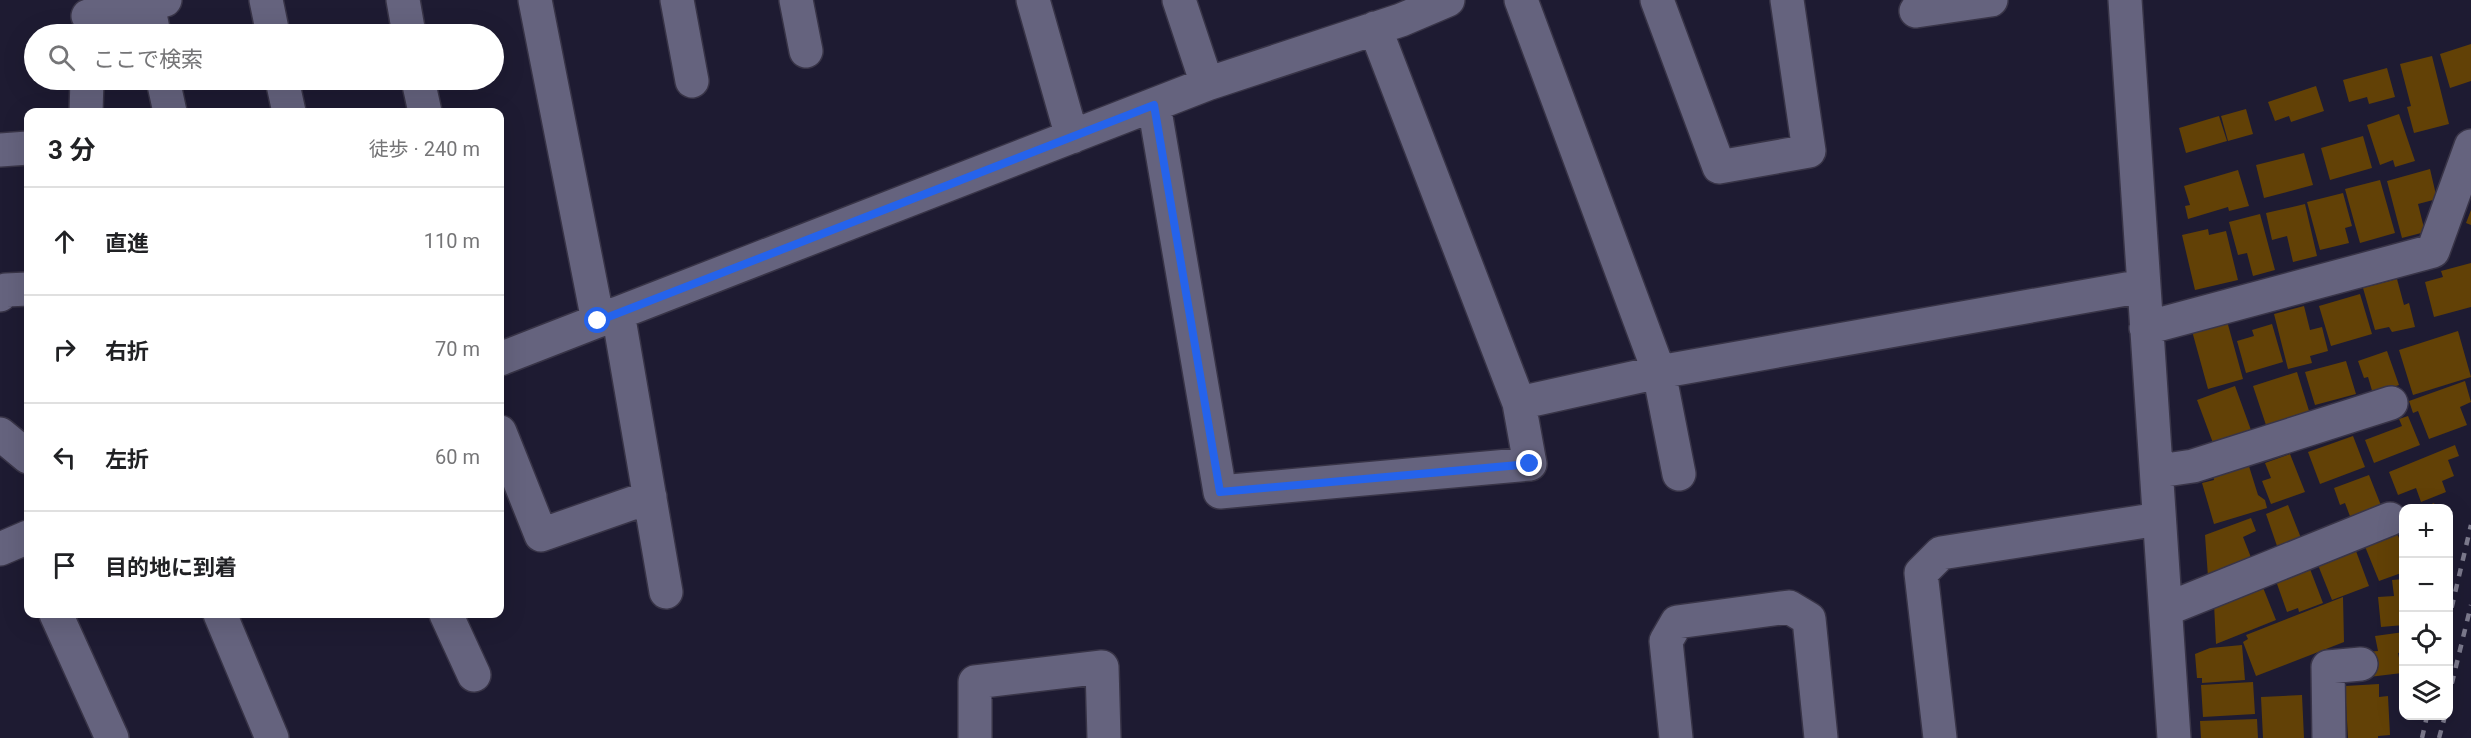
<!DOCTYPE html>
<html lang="ja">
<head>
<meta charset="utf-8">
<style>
	:root { --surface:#fff; --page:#f6f6f6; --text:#202124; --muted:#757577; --line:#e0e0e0 }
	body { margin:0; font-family:Roboto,"Noto Sans JP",sans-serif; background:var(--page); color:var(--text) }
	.controls { position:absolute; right:18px; bottom:18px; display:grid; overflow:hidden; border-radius:12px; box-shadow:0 6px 24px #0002 }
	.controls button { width:54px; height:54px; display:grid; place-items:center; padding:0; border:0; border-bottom:2px solid var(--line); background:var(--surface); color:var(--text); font:30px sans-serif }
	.stop { position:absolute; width:18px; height:18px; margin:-14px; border:4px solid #2563eb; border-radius:50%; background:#fff }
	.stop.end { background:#2563eb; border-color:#fff; box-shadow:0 2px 6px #0008 }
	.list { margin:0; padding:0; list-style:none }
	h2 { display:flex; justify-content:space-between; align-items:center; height:78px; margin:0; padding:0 24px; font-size:26px }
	h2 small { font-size:20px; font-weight:400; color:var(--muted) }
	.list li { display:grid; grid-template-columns:39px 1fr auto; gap:18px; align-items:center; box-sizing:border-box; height:108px; padding:0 24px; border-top:2px solid var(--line) }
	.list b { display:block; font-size:22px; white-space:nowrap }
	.list em { font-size:20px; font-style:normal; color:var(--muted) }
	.icon { flex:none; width:33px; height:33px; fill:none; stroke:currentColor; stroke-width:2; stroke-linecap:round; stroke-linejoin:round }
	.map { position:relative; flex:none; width:2471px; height:738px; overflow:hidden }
	.search { position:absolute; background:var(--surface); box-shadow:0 6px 24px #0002; left:24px; top:24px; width:480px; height:66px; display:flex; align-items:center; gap:15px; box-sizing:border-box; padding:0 21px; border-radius:33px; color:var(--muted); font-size:22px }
	.panel { position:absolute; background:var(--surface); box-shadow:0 6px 24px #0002; left:24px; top:108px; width:480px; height:510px; border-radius:12px }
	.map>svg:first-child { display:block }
</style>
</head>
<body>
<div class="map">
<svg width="2471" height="738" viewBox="0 0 2471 738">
	<rect width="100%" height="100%" fill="#1e1b32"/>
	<path fill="#624106" d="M2471,44v37l-21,7 -10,-34z
		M2432,56l17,68 -35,9 -7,-26 4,-1 -11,-42z
		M2387,68l8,29 -26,7 -2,-7 -18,5 -6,-22z
		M2316,86l8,25 -33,11 -2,-6 -14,5 -7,-19z
		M2246,109l7,25 -25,7 -7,-25z
		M2399,114l16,47 -20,6 -2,-7 -13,5 -13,-40z
		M2219,116l8,25 -41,12 -7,-25z
		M2363,136l9,32 -42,12 -9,-32z
		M2304,153l9,32 -49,13 -8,-33z
		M2430,169l7,30 -19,5 7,28 -23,6 -15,-57z
		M2238,170l11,36 -20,5 -1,-4 -40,12 -3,-13 5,-1 -6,-19z
		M2380,180l15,53 -35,10 -15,-54z
		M2343,193l9,33 -7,2 4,15 -29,7 -13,-48z
		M2305,204l12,52 -24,6 -6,-26 -15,4 -6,-27z
		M2471,210v15l-5,-2z
		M2260,214l15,56 -22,6 -6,-23 -9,2 -9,-33z
		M2208,229l1,6 17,-4 12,49 -43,10 -13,-55z
		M2471,263v44l-37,10 -9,-35 18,-5 -2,-6z
		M2397,279l7,26 5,-2 6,24 -23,5 -3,-5 -14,3 -12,-42z
		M2360,294l12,40 -41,12 -12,-40z
		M2304,306l6,24 12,-3 6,24 -18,5 2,7 -24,6 -14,-55z
		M2227,321l16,58 -35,10 -16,-58z
		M2272,324l11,38 -37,11 -9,-32 17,-5 -2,-6z
		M2458,331l13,46 -58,18 -14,-45z
		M2387,351l12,34 -26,9 -5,-17 -4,1 -6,-17z
		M2346,361l10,33 -41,11 -10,-33z
		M2297,372l13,42 -43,14 -14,-42z
		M2465,381l6,21 -11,5 7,18 -38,14 -11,-28 -5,2 -4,-12z
		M2235,386l16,44 -38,13 -16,-43z
		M2408,416l12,29 -46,18 -9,-23 37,-14 -3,-7z
		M2353,436l12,31 -45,17 -12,-32z
		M2455,445l4,11 -11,4 6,16 -12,5 4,11 -25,10 -5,-14 -18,7 -9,-23z
		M2290,454l15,38 -34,12 -9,-23 9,-3 -6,-15z
		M2248,463l10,32 7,5 2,8 -53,16 -12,-41 12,-3 -1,-6z
		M2369,475l13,33 -31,11 -6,-16 -5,2 -6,-17z
		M2434,503l2,5h-14z
		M2288,505l13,33 -24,8 -11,-32z
		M2251,518l5,13 -13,6 9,23 -44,17 -3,-42z
		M2396,531l8,19v22l-25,9 -15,-37z
		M2356,551l13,35 -37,14 -14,-35z
		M2310,569l13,34 -24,9 -1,-4 -11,4 -11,-31z
		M2404,579v46l-23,2 -3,-30 16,-1 -2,-16z
		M2262,585l14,35 -60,24 -2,-40z
		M2343,597l1,45 -88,34 -13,-34 5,-3 -2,-4z
		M2404,632v20l-6,1 4,20 -33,4 -4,-25 13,-1 -3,-15z
		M2242,645l3,35 -43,3v-5h-5l-2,-24 15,-6z
		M2253,682l2,32 -52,3 -2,-32z
		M2379,684v13l9,-1 2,39 -12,1v2h-30l-3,-52z
		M2302,695l2,43h-41l-2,-41z
		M2257,719l1,19h-57l-1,-17z"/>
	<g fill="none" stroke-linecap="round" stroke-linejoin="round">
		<defs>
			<path id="minor" d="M266,0l7,34
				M403,0l6,34
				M535,0l63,321
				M677,0l15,81
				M796,0l10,51
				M1033,0l39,137
				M1179,0l28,84
				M1521,0l138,372 20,102
				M1657,0l62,167 90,-16 -22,-151
				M2125,0c18,246 34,492 49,738
				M148,4l6,30
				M1916,11l75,-11
				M88,16l77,-16
				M1375,28l144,375
				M163,80l7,32
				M282,80l7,32
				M418,80l7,32
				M1154,105l66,387 310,-28 -11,-61 140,-31 484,-86
				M86,112l1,-32
				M0,150l28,-2
				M0,295l6,-5 22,-1
				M618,313l48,279
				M2146,328l287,-77 38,-105
				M500,359l707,-275 194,-64 47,-20
				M500,432l41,103 109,-38
				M0,434l28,23
				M2159,471l34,-5 198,-63
				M0,549l28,-12
				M2167,609l223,-90
				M56,614l56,124
				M220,614l52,124
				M446,614l28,61
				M975,738v-56l127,-15 2,71
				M1676,738l-10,-97 11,-19 112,-15 20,12 12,119
				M1940,738l-19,-165 20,-20 218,-34
				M2329,738l-1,-71 33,-3"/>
		</defs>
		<use href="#minor" stroke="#383447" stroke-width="36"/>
		<use href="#minor" stroke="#65637e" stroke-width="33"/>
		<path stroke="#7c7a8d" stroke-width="4.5" stroke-dasharray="8 8" stroke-linecap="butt" d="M2448,623l23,-98
			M2448,699l23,-94
			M2422,738l5,-22
			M2439,738l6,-22"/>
	</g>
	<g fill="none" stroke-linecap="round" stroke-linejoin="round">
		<path stroke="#2563eb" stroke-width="8" d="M598,321l556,-216 66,387 310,-28"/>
	</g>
</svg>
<div class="controls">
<button>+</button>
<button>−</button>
<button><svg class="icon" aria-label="locate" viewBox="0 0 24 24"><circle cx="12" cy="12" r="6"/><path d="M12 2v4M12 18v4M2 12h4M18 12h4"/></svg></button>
<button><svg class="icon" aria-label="layers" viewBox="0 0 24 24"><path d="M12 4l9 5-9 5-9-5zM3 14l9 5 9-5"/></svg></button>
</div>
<div class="stop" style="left:598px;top:321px"></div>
<div class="stop end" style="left:1530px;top:464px"></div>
<div class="search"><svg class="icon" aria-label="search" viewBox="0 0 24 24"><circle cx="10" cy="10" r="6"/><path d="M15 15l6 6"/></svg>ここで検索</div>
<section class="panel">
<h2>3 分<small>徒歩 · 240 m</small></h2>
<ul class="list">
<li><svg class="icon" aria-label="ahead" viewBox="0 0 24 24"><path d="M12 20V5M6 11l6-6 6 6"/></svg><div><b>直進</b></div><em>110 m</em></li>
<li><svg class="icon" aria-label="right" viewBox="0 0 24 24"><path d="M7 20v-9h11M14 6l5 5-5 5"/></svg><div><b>右折</b></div><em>70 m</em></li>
<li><svg class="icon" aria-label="left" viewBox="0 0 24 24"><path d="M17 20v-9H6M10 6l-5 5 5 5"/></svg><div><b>左折</b></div><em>60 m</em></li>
<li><svg class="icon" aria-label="arrive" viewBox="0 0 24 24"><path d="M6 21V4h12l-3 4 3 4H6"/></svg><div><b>目的地に到着</b></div></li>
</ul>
</section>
</div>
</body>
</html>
